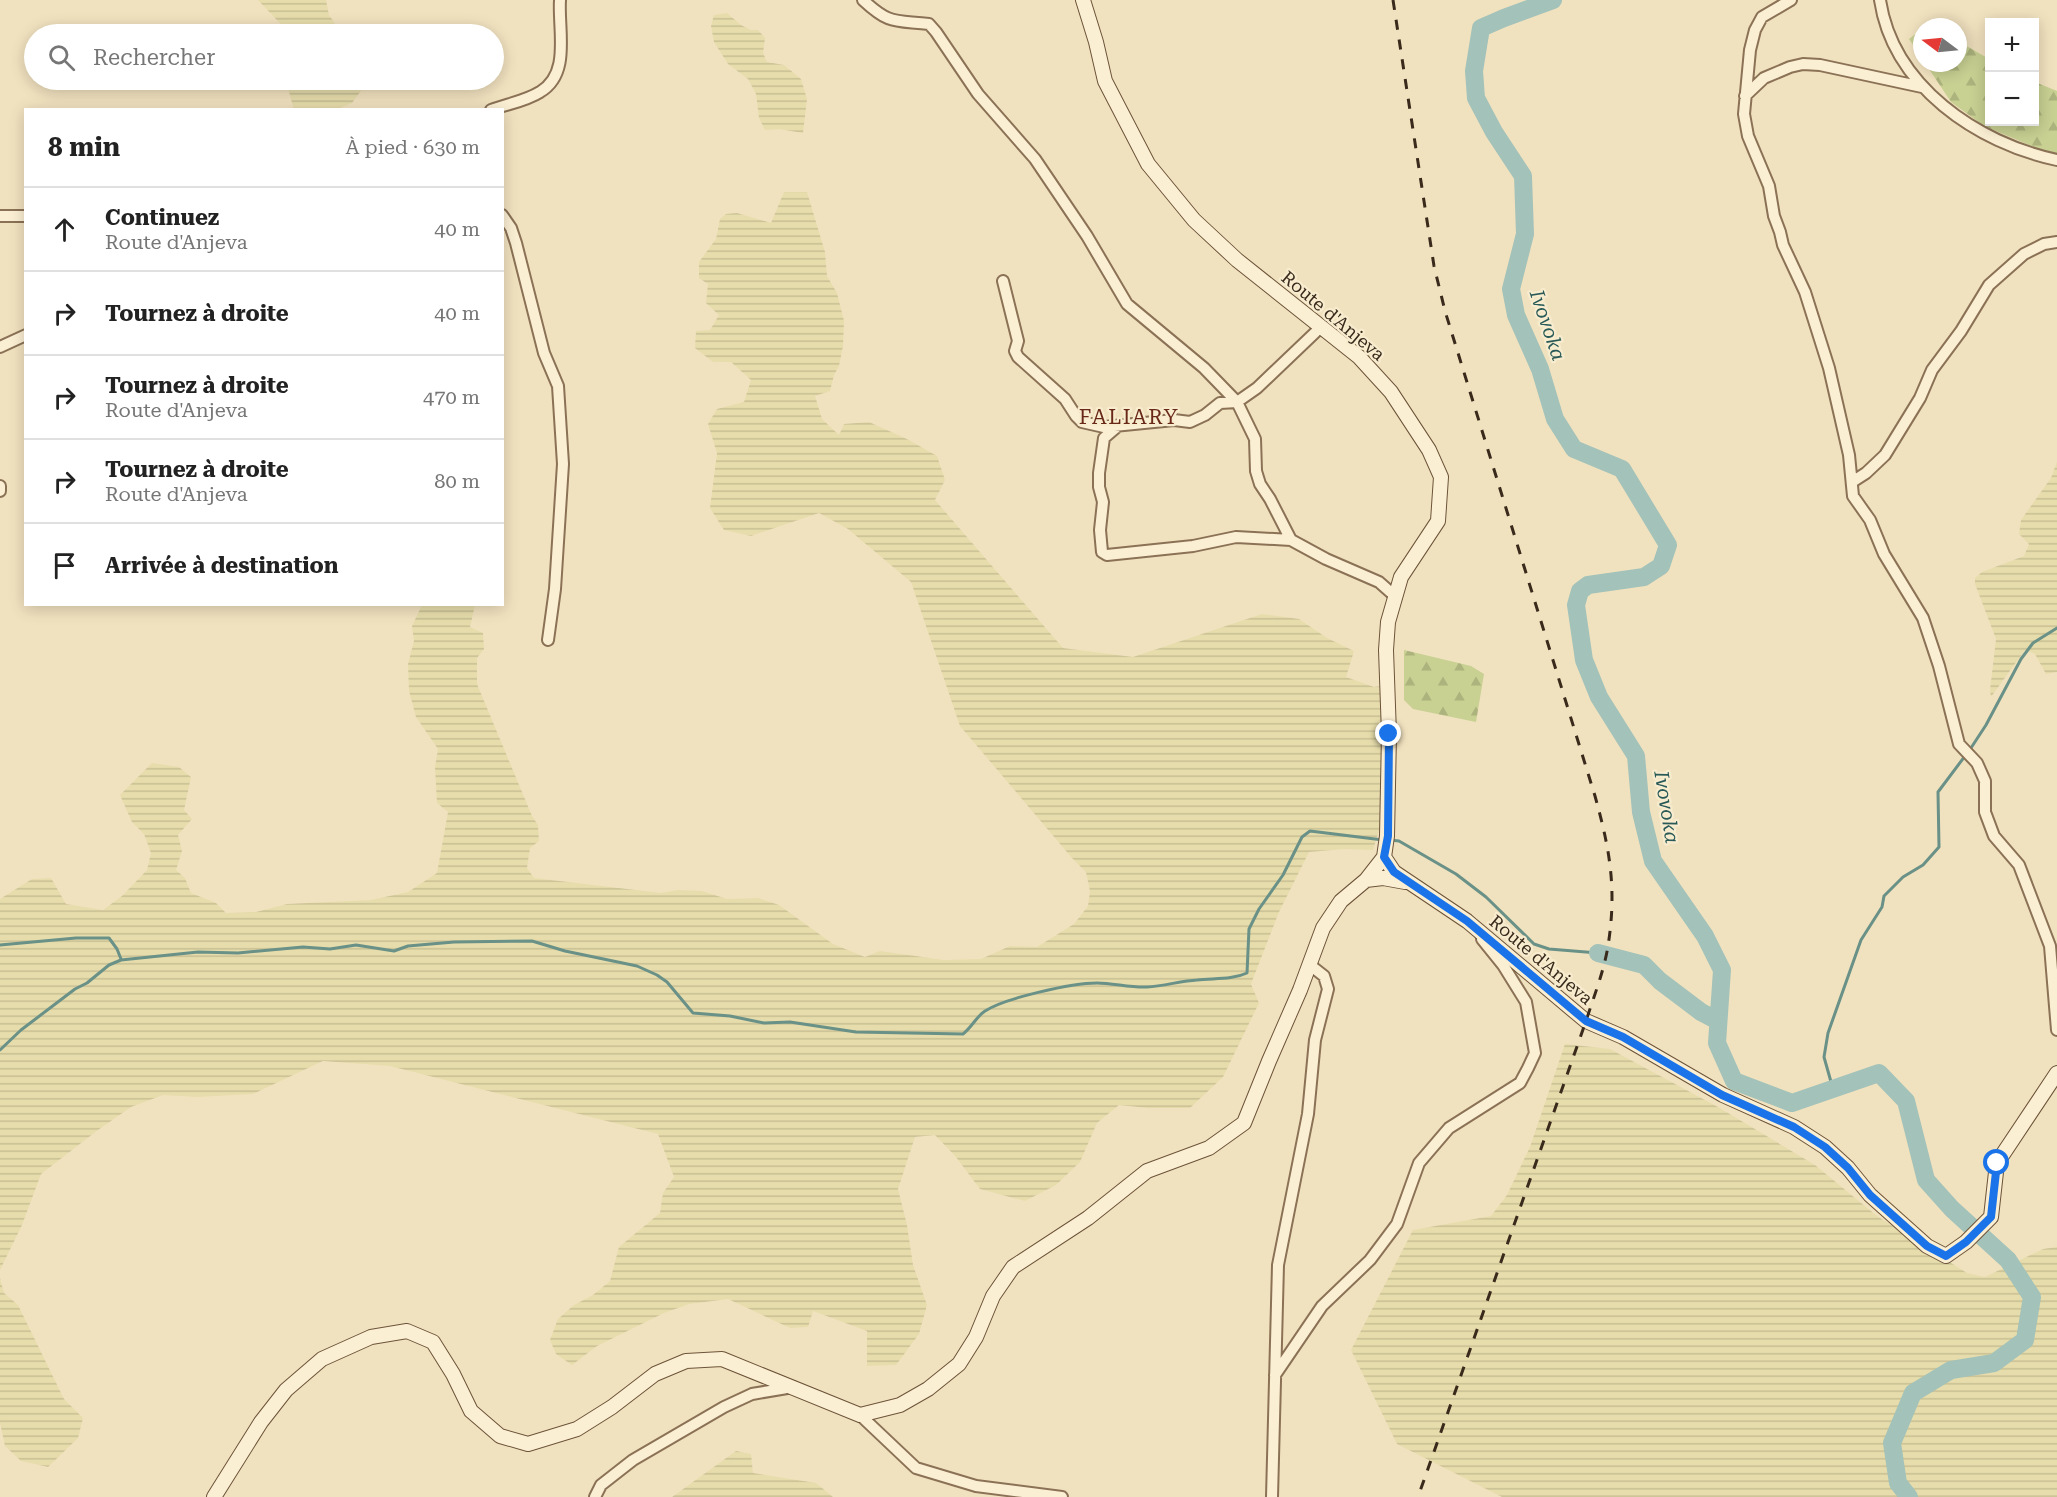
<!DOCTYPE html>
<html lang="fr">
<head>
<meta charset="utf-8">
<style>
	:root { --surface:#fff; --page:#f6f6f6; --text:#222; --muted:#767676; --line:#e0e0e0 }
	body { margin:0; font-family:"Roboto Serif",serif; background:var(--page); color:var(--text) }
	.controls { position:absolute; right:18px; top:18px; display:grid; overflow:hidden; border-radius:0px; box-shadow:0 3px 15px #0003 }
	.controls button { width:54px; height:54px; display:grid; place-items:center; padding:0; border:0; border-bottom:2px solid var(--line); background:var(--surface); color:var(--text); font:30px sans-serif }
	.compass { position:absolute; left:1913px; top:18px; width:54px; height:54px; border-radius:50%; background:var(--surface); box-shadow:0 3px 15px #0003; rotate:286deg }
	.stop { position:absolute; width:18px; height:18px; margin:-14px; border:4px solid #1a73e8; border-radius:50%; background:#fff }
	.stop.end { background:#1a73e8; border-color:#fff; box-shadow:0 2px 6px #0008 }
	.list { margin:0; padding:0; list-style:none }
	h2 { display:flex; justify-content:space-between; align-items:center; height:78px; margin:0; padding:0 24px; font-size:26px }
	h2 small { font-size:20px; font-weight:400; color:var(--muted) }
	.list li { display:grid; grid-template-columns:39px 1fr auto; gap:18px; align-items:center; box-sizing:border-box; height:84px; padding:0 24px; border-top:2px solid var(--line) }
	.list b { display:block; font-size:22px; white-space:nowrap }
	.list p { margin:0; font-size:20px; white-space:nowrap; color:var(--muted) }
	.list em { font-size:20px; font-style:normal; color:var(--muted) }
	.icon { flex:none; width:33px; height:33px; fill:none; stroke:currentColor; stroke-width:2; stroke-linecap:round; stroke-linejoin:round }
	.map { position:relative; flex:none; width:2057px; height:1497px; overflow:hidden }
	.search { position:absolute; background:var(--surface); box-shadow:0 3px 15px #0003; left:24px; top:24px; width:480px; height:66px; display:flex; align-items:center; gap:15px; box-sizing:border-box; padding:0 21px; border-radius:33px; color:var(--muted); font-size:22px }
	.panel { position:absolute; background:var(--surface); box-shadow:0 3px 15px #0003; left:24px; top:108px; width:480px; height:498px; border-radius:0px }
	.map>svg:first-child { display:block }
</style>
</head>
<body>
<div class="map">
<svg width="2057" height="1497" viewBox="0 0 2057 1497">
	<defs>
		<pattern id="farmland-rules" width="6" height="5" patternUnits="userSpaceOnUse" patternTransform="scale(1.5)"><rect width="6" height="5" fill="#e7ddac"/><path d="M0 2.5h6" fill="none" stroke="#c7be93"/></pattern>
		<pattern id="forest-firs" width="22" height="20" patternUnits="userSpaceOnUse" patternTransform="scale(1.5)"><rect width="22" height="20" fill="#c8d092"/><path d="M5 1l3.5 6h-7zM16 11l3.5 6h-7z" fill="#adb37d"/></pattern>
	</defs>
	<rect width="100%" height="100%" fill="#f1e2bf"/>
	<path fill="url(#farmland-rules)" d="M258,0h68l3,15 13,19h-52z
		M727,13l14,12 10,5h7l7,8 -2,15 4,9 17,3 17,14 6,20 -4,34 -24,-4 -14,1 -6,-12 -3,-24 -8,-15 -20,-15 -14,-22 -3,-16 3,-11z
		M292,80h75l1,1 -16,22 -14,6 -44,1 -6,-22z
		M784,192h23l18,60 2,24 10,17 7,28 -1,25 -4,20 -5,9 -4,16 -15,5 7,23 17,16 5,-11 25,-2 40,18 28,16 8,24 -10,20 128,148 70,9 129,-43 37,5 28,19 27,13 -8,26 28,10 7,-1 2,10 -2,128 -8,26 -29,-1 -35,3 -30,60 -28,72 8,19 -36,74 -33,31h-42l-29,-3 -22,18 -17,39 -24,23 -31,16 -45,-12 -24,-32 -21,-22 -20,2 -17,52 9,36 6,40 14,40 -8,29 -23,31 -29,1v-35l-54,-20 -5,16 -18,1 -62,-29 -39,5 -25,9 -67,33 -25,19 -16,-11 -6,-14 8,-21 16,-14 19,-10 17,-14 9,-34 41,-34 3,-20 11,-16 -16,-43 -268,-68 -67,-5 -70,33 -56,3 -34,-2 -32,12 -33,23 -57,44 -19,51 -22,45v-371l32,-20 19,-1 15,26 37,6 19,-14 25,-26 4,-17 -7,-19 -12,-12 -12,-27 32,-32 27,4 12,10 -7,33 8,9 -14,16 4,16 -6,19 9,8 6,15 25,10 10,10 30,-1 31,-8 84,-4 37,-8 29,-19 11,-61 -11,-9 -2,-36 3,-18 -22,-32 -7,-26 -1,-27 6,-23 -2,-15 10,-21h53l-5,22 13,6 1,16 -7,9v26l55,132 6,9 1,16 -9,7 -3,20 7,10 127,15 17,-3 24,1 25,8 31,-1 21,7 54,39 32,13 15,-6 64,9 37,-1 29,-13 27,1 37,-23 14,-18 2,-15 -4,-19 -14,-14 -112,-132 -49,-144 -63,-53 -29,-16 -68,23 -27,-6 -14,-22 7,-55 -9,-29 9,-15 27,-7 7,-22 -20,-18h-18l-18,-14 1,-17 14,-1 9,-15 -13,-12 2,-19 -9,-6v-16l17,-23 4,-20 6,-5 11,-1 34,10z
		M2057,462v210l-11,2 -11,-20 -10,-4 -34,47 -1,-7 6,-51 -21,-55v-6l7,-6 42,-16 5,-12 -10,-10 2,-14 30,-42z
		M1565,1044l45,5 108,58 97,58 62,51 90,57 18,4 58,-28 14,-2v250h-555l-105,-53 -46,-94 62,-120 78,-14 16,-21 23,-48z
		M0,1278l4,15 14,12 46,94 19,19 -5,20 -30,29 -27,-6 -16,-15 -5,-23z
		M736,1451l15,3 2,19 63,10 17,14h-161z"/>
	<path fill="url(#forest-firs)" d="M1922,29v29l-13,-19z
		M1958,41l31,18 1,63h44l1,-40 22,9v63l-9,-1 -64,-27 -33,-24 -26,-39h33z
		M1404,650l67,16 13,8 -8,48 -63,-13 -9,-9z"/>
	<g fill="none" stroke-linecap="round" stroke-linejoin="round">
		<path stroke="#699187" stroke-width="3" d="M1969,751l17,-26 35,-66 12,-16 24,-15
			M1390,840l9,1 57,33 30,23 48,47 15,5 49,4
			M0,945l76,-7h33l8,11 4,10
			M0,1050l21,-20 54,-41 12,-6 22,-18 12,-5 77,-8 40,1 65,-6 27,2 26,-4 38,6 14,-5 46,-4 78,-1 33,10 72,15 20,9 10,7 26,31 37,3 34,7 26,-1 66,10 107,2c9,-7 13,-17 22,-23 20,-13 87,-28 112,-28 16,0 34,5 50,4 17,-1 34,-6 50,-7 17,-2 35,0 50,-7l2,-44 10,-20 24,-34 19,-38 8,-6 73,9
			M1833,1089l-9,-32 4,-24 33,-93 21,-33 2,-11 19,-19 20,-12 16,-18 -1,-55 27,-36"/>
		<path stroke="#a3c2b9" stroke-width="18" d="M1553,0l-49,18 -23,10 -7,43 2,27 18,34 29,44 2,58 -14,55 5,26 24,54 15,50 19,30 48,20 46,76 -7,21 -17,11 -56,8 -8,6 -4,14 8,55 15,37 37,59 5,56 12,49 52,75 17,34 -5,73 17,38 58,22 87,-30 27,28 20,79 26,29 56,51 24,37 -7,43 -31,23 -43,7 -38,23 -21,50 6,40 11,14
			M1598,953l46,12 16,16 41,31 17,9"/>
		<defs>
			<path id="street" d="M863,0c27,25 31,20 66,24l7,8 42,62 57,65 52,77 40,68 77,64 33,34 18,37 1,32 4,13 10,15 21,41 35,19 53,23 17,15
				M1791,0l-29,17 -7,13 -5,20 -6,64 4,22 21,50 5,30 6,16 3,13 22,47 24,76 20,87 4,41 17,24 14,34 39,64 16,48 20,78 18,19 8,18v31l9,24 25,29 31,81 7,84
				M1880,0c13,86 97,143 177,160
				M1745,96l19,-18 26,-11 13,-3 17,1 102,22
				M491,110c16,-6 35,-9 49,-18 31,-18 18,-61 20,-92
				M502,215l9,13 5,15 28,110 14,33 5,78 -8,125 -7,51
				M0,216h26
				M1003,281l15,60 -3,10 3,6 47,42 11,17 6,6 22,5 70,-7 16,2 15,-7 15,-12 17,-1 20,-14 65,-62
				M0,347l26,-12
				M1118,426l-14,12 -5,35v14l4,15 -3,28 2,22 5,3 86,-9 43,-9 55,3
				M1852,482l14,-9 19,-18 35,-57 12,-28 29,-39 28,-46 35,-31 20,-10 13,-2
				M0,486v5
				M1275,1375l47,-69 48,-46 27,-36 22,-61 30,-35 71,-45 8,-15 7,-15 -9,-51 -23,-37 -21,-26
				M860,1415l56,53 60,18 86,11
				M595,1497l6,-12 32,-25 91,-53 28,-13 41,-7
				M1272,1497l6,-232 30,-151 7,-74 13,-51 -4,-13 -14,-11"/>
			<path id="secondary" d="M1384,857l10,15 73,49 119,100 37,16 100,58 71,32 31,20 23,21 22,27 57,51 19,10 20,-14 25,-25 6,-54 60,-90
				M1366,880l17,-2 22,4
				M214,1497l47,-75 25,-32 36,-31 49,-22 36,-6 26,11 20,32 18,37 29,25 28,8 49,-15 35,-22 43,-33 31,-13 36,-2 138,56 40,-10 28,-16 31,-25 17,-27 17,-41 20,-29 75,-49 59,-47 62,-23 35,-25 25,-62 31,-71 23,-62 18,-27 25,-21 18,-23 3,-21 2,-102 -3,-84 2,-28 13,-45 37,-56 3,-44 -12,-27 -38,-58 -32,-35 -122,-97 -43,-40 -46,-56 -43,-83 -9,-39 -13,-42"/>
		</defs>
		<use href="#street" stroke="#8b7256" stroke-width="14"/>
		<use href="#secondary" stroke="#6c5339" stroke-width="16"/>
		<use href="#street" stroke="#fbefd3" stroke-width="10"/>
		<use href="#secondary" stroke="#fbefd3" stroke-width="14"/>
		<path stroke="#392a1c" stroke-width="3" stroke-dasharray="10 10" stroke-linecap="butt" d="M1393,0l41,266 11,45 150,485c15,54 22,93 13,150 -4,25 -14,50 -22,75l-168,476"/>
	</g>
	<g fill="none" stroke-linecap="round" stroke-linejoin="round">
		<path stroke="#1a73e8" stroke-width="8" d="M1389,734l-1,102 -4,21 10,15 73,49 119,100 37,16 99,58 72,32 31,20 23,21 22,27 57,51 19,10 20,-14 25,-25 6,-54"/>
	</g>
	<g text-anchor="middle" stroke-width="4.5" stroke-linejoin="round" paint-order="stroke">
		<g font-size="18" fill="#392a1c" stroke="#f8eccf">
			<text transform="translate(1333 316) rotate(40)" y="6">Route d'Anjeva</text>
			<text transform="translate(1541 960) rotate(40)" y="6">Route d'Anjeva</text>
		</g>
		<g font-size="20" font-style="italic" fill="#2a5a57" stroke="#f8eccf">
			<text transform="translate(1548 325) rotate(71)" y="7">Ivovoka</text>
			<text transform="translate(1667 807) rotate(81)" y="7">Ivovoka</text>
		</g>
		<g font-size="21" letter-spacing="1.5" fill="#692918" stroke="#f8eccf">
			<text x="1129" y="424">FALIARY</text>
		</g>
	</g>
</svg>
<div class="controls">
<button>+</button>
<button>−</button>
</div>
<svg class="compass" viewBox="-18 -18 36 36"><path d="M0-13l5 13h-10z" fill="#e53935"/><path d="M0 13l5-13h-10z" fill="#767676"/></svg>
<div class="stop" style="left:1997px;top:1163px"></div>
<div class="stop end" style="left:1389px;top:734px"></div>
<div class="search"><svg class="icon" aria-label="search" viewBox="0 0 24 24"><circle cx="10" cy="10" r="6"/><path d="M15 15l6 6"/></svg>Rechercher</div>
<section class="panel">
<h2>8 min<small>À pied · 630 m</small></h2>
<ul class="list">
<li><svg class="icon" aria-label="ahead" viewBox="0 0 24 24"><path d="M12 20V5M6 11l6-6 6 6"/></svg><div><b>Continuez</b><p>Route d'Anjeva</p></div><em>40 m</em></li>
<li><svg class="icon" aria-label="right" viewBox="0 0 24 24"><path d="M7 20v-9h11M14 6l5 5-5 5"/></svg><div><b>Tournez à droite</b></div><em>40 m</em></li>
<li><svg class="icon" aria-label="right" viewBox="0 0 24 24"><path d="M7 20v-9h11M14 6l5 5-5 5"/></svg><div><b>Tournez à droite</b><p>Route d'Anjeva</p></div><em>470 m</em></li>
<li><svg class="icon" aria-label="right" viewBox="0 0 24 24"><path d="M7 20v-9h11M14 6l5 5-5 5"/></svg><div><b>Tournez à droite</b><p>Route d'Anjeva</p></div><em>80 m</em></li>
<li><svg class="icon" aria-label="arrive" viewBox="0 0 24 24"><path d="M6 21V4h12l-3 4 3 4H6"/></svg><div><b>Arrivée à destination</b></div></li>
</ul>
</section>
</div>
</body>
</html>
